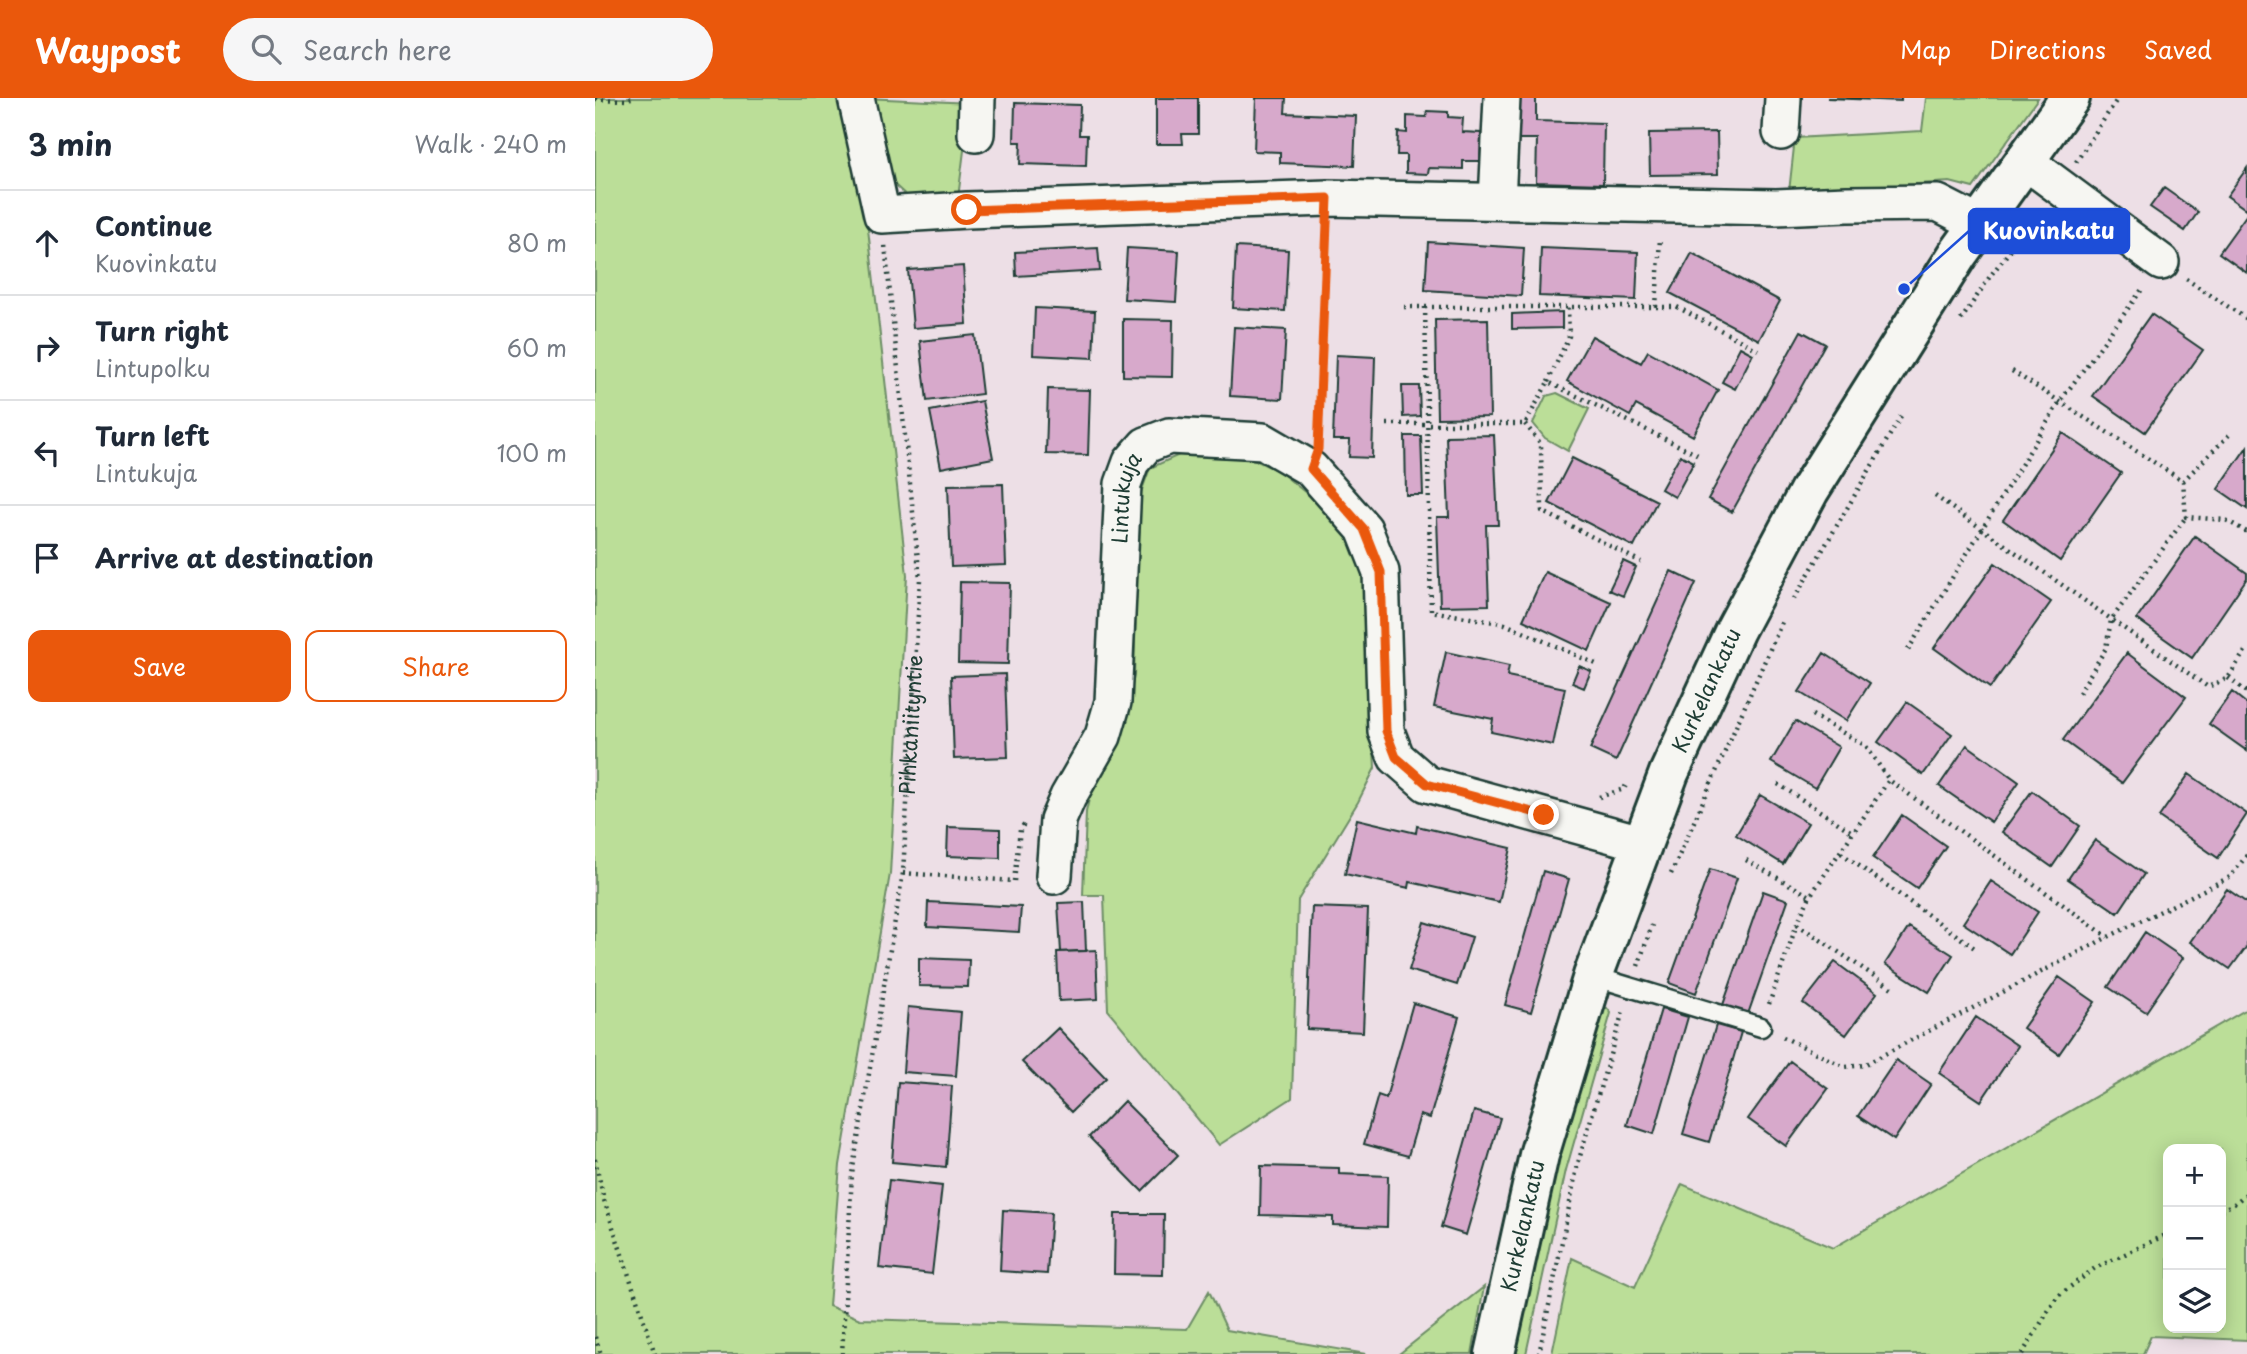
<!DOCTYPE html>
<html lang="en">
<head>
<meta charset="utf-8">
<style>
	:root { --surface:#fff; --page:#f6f6f7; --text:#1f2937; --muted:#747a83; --line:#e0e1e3; --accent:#ea580c }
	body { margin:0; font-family:"Playpen Sans",sans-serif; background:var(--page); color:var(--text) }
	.controls { position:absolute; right:21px; bottom:21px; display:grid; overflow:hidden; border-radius:14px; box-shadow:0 4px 18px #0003 }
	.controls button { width:63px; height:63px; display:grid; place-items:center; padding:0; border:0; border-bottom:2px solid var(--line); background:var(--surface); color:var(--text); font:35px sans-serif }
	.stop { position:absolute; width:21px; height:21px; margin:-16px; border:5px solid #ea580c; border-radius:50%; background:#fff }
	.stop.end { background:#ea580c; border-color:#fff; box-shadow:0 2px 7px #0008 }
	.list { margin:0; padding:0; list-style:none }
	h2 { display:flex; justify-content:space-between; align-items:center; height:91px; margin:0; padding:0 28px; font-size:30px }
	h2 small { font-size:23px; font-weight:400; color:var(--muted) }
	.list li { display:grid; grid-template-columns:46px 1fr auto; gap:21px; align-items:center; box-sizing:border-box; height:105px; padding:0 28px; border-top:2px solid var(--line) }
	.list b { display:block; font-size:26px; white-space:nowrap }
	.list p { margin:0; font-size:23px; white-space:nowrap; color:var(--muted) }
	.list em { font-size:23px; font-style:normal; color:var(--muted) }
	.actions { display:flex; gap:14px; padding:21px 28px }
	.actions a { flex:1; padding:16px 0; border:2px solid var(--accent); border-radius:14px; text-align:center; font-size:24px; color:var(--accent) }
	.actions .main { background:var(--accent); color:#fff }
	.icon { flex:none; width:38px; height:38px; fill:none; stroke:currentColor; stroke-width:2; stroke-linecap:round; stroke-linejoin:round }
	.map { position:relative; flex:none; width:1652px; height:1256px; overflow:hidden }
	header { display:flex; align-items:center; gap:42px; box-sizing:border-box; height:98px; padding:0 35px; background:var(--accent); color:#fff }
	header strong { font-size:33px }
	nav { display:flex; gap:38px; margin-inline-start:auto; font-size:24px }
	.search { width:490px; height:63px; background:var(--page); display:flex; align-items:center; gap:18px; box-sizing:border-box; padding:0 24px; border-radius:38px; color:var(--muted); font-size:26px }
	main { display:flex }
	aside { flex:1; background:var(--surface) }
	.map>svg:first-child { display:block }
</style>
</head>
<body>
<header>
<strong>Waypost</strong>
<div class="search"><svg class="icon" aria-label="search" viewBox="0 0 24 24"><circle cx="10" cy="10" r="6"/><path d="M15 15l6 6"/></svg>Search here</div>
<nav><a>Map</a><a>Directions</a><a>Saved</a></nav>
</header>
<main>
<aside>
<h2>3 min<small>Walk · 240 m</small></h2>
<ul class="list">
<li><svg class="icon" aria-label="ahead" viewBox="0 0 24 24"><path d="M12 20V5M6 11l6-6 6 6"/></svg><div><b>Continue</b><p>Kuovinkatu</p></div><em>80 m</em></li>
<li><svg class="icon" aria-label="right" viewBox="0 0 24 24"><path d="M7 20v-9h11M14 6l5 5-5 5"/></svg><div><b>Turn right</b><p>Lintupolku</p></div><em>60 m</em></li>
<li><svg class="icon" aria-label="left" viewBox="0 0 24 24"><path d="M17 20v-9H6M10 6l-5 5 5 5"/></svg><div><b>Turn left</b><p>Lintukuja</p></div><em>100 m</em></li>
<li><svg class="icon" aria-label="arrive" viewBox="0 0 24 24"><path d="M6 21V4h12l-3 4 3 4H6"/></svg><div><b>Arrive at destination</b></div></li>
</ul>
<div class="actions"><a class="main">Save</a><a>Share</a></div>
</aside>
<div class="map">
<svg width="1652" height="1256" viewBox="0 0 1652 1256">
	<rect width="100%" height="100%" fill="#eddfe6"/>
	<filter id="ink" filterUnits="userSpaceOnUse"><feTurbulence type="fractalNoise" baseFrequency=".0143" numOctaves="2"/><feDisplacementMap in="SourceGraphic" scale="14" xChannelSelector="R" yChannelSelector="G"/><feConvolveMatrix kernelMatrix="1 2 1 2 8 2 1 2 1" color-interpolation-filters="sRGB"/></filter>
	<g filter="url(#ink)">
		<path fill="#bbde98" stroke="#6d8e66" stroke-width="2" fill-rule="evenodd" d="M0,0h245l27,122 40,355 -17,299 -50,291 -11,141 31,13 327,10 22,-38 18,39 139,24h-771z
			M270,0l105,5 -12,95h-49l-23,-21z
			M1331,0h112l-65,90 -23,-6 -161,10 6,-54 127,-7z
			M962,295l32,16 -21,42 -23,-13 -12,-15 13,-27z
			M584,357h66l35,17 47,38 33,45 7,58 8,155 -17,34 -60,98 -6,198 -73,47 -111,-135 -4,-115h-21l3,-83 6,-26 29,-51 13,-59 5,-178 11,-30z
			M1012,910l4,5 -45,157 -40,184h-12l42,-186 44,-158z
			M1652,911v331l-96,-4 -8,18h-591l20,-96 63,29 47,-103 151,64zM1573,1051h53v179h-53z
			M889,1189l-12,67h-73z"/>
		<path fill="#d7a9cb" stroke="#1f3d34" stroke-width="2" d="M561,0h42v36h-16l1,10h-27z
			M661,0h30l-1,15 71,3 -2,50 -74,-3v-11l-26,-1z
			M922,0h19v23l68,2 -1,61 -67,-2 1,-43h-21z
			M1232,0h74v3z
			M420,5l65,2 -1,30h8l-1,31 -66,-2 1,-22h-7z
			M832,13l21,1v5l15,1 -1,14 19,1 -1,28h-17v8l-34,-1 -1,6 -22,-1v-18h-9l1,-23 9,1v-17l19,1z
			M1122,34l1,42 -68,1 -1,-42z
			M1652,70v42l-20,-14z
			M1569,90l34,24 -13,19 -35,-24z
			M1652,116v59l-28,-20z
			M833,144l96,6 -3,48 -96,-6z
			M641,149l52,3 -3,61 -52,-3z
			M503,150l2,23 -84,5 -1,-24z
			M532,150l52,3 -3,51 -52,-3z
			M946,150l97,4 -2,48 -97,-4z
			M1097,155l88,48 -21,39 -89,-47z
			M368,168l4,58 -54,4 -5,-58z
			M440,210l60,3 -2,47 -60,-3z
			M967,214v16l-50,1v-15z
			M1556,216l52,36 -58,82 -52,-36z
			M528,221l50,1 -1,57 -49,-1z
			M893,221l2,98 -53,1 -2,-98z
			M639,229l52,3 -4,69 -52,-3z
			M1206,233l24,13 -93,168 -24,-13z
			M380,237l7,59 -55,7 -7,-60z
			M997,238l49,27 7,-12 70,39 -25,46 -57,-31 -6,11 -63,-35z
			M1145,249l13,7 -18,35 -13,-7z
			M741,257l39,2 -3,101 -23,-1 1,-17h-17z
			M807,288h17l1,30 -17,1z
			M453,291l42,1 -2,65 -42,-1z
			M387,303l11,57 -52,10 -11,-57z
			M1468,335l58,40 -61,88 -57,-41z
			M899,337l4,90h-12l3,80 -49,1 -3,-89h12l-3,-81z
			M810,338h16l2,59h-17z
			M1652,349v62l-29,-20z
			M1085,357l14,7 -19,35 -14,-8z
			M977,360l85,43 -23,46 -85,-44z
			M408,386l3,81 -55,2 -3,-82z
			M1600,438l52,37v5l-55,80 -55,-39z
			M1028,463l13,6 -13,29 -14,-6z
			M1400,465l56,39 -61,86 -56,-40z
			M1076,473l25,12 -80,178 -26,-12z
			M950,474l66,30 -22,49 -66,-31z
			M365,484l50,1 -2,81 -50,-1z
			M851,554l63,14 -2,10 58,12 -12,57 -62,-13 2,-13 -59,-12z
			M1229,555l46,30 -24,38 -47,-29z
			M1532,555l59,44 -64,86 -59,-43z
			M984,568l12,5 -7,17 -12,-5z
			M410,576l3,83 -54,2 -3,-83z
			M1637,594l15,12v47l-38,-27z
			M1312,604l45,32 -29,41 -45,-33z
			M1200,623l44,26 -24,41 -44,-26z
			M1372,647l52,37 -28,40 -52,-36z
			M1594,676l58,40 -29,44 -59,-41z
			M1437,693l48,35 -28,41 -50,-35z
			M1165,697l48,28 -25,41 -47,-29z
			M1307,717l44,31 -29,42 -44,-30z
			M762,721l59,14 1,-7 94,22 -12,54 -89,-20 -1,6 -64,-14z
			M353,729l52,2v29l-53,-2z
			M1500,742l49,34 -26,39 -50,-34z
			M1115,771l27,9 -41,115 -27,-10z
			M948,773l26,8 -38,133 -26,-7z
			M1396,783l47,31 -28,42 -47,-31z
			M1632,791l20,14v43l-17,23 -40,-27z
			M1168,793l25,9 -40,114 -25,-9z
			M333,804l93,5 -2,25 -92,-5z
			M489,804l2,49 -25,1 -3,-49z
			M717,809l56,2 -5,123 -56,-3z
			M829,824l48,15 -15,48 -48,-15z
			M1314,829l44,28 -24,37 -44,-28z
			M1550,834l38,26 -37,54 -38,-25z
			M501,852l2,49 -39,2 -2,-49z
			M324,860l50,2 -1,27 -49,-1z
			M1240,864l42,31 -31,42 -43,-32z
			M1464,879l36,25 -36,52 -36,-26z
			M818,905l46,14 -29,101 -10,-3 -12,41 -44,-12 14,-49 8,3z
			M313,909l53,5 -5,64 -53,-4z
			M1066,911l27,8 -34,117 -27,-9z
			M1381,919l42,29 -37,55 -42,-28z
			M1121,927l25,7 -32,110 -26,-8z
			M463,930l48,50 -35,34 -49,-50z
			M1301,962l35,24 -37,56 -36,-24z
			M1195,963l38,28 -42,57 -38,-27z
			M303,984l54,4 -6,81 -54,-5z
			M529,1003l54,54 -36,36 -53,-54z
			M879,1013l26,7 -34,117 -25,-8z
			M666,1068l78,2v6l49,2 -1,51 -54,-2v-8l-73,-2z
			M294,1082l53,6 -10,88 -53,-6z
			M408,1112l48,3 -4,61 -47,-3z
			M520,1116h49l-1,61 -49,-1z"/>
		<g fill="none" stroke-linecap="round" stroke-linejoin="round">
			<defs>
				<path id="lane" d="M998,878l168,51"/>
				<g id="street">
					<path d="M261,0l26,117 85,-5 361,-12 448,9 71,-3 91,-1 41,21"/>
					<path d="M1186,34l2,-34"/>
					<path d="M381,36l1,-36"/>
					<path d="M1430,63l136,101"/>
					<path d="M902,103l5,-103"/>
					<path id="s2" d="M459,778l4,-56 10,-23 35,-61 10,-34 10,-218 8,-22 15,-17 23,-9 94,5 48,28 53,60 17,43 5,159 10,26 31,27 214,59"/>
				</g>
				<g id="secondary">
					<path id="s3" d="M900,1256l44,-199 54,-179 76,-203 66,-143 74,-139 149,-237 112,-156"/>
				</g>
			</defs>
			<use href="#lane" stroke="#1f3d34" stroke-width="23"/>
			<use href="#street" stroke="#1f3d34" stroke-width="40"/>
			<use href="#secondary" stroke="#1f3d34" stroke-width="44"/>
			<g stroke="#1f3d34" stroke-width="4.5" stroke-dasharray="2 5" stroke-linecap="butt">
				<path d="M0,1l32,1 4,-2"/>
				<path d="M1481,64l42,-64"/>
				<path d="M1591,181l61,40"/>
				<path d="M809,209h273l81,43"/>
				<path d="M830,209l6,304 74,13 91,40"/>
				<path d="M1061,209l4,-69"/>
				<path d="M1366,222l30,-45 50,-64"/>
				<path d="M1417,273l171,110 3,36 40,3 21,12"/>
				<path d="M953,284l21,-46 -1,-29"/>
				<path d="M792,326h138l23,-42 152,74"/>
				<path d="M930,326l16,20 1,67 99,51"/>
				<path d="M723,337l9,-205"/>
				<path d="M1588,383l49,-49"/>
				<path d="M1340,398l273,191 20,-9 19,-30"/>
				<path d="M1199,501l107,-183"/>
				<path d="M1313,552l151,-247 84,-115"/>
				<path d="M1633,580l19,14"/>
				<path d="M1484,595l27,-45 5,-28 75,-103"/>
				<path d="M1217,617l54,31 23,34"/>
				<path d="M1183,686l74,48"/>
				<path d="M1004,699l25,-8 2,-4"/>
				<path d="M1246,755l135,96"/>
				<path d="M1151,762l64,36"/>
				<path d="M308,775l111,8"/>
				<path d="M1076,776l111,-252"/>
				<path d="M419,783l6,-51 4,-6"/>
				<path d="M1202,826l95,64"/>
				<path d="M1043,868l14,-41"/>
				<path d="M1174,906l28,-80 13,-28 79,-116 219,157"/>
				<path d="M1188,939l62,30 19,-2 244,-128 122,-60 17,-22"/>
				<path d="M0,1061l9,41 51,154"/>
				<path d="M1626,1112l13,-6 13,-11"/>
				<path d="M0,1239l6,17"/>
				<path id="s1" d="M247,1256l10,-180 51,-301 17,-294 -35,-334"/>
				<path d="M944,1256l39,-191 45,-152"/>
				<path d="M1427,1256l35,-57 38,-29 73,-34"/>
			</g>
			<use href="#lane" stroke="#f6f6f2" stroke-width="18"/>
			<use href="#street" stroke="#f6f6f2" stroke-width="35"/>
			<use href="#secondary" stroke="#f6f6f2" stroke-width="38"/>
		</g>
	</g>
	<g fill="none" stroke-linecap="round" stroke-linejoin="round" filter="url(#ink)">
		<path stroke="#ea580c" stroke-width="9" d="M372,112l361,-12 -10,251 -7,20 53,60 17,43 5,159 10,26 31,27 117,31"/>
	</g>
	<g text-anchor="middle" stroke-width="5" stroke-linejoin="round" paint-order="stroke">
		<g font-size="21" fill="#1f3d34" stroke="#f6f6f2">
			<text dy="7" stroke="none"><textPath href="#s2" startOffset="392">Lintukuja</textPath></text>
			<text dy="7" stroke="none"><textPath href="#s3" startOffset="698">Kurkelankatu</textPath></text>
			<text dy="7" stroke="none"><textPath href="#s1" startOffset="634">Pihkaniityntie</textPath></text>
			<text dy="7" stroke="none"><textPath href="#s3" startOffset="131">Kurkelankatu</textPath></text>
		</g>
	</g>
	<path fill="none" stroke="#1d4ed8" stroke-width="2.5" d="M1309 191L1374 133"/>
	<circle fill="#1d4ed8" stroke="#f6f6f2" stroke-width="2.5" cx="1309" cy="191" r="7"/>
	<rect fill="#1d4ed8" stroke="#1d4ed8" stroke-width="2.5" x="1374" y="111" width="160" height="44" rx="7"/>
	<g font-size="23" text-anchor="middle" font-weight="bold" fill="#fff">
		<text x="1454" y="141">Kuovinkatu</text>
	</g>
</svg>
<div class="controls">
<button>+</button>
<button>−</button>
<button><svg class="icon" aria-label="layers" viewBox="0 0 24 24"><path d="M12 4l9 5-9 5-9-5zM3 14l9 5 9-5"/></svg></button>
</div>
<div class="stop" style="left:372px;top:112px"></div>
<div class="stop end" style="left:949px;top:717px"></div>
</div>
</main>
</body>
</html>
